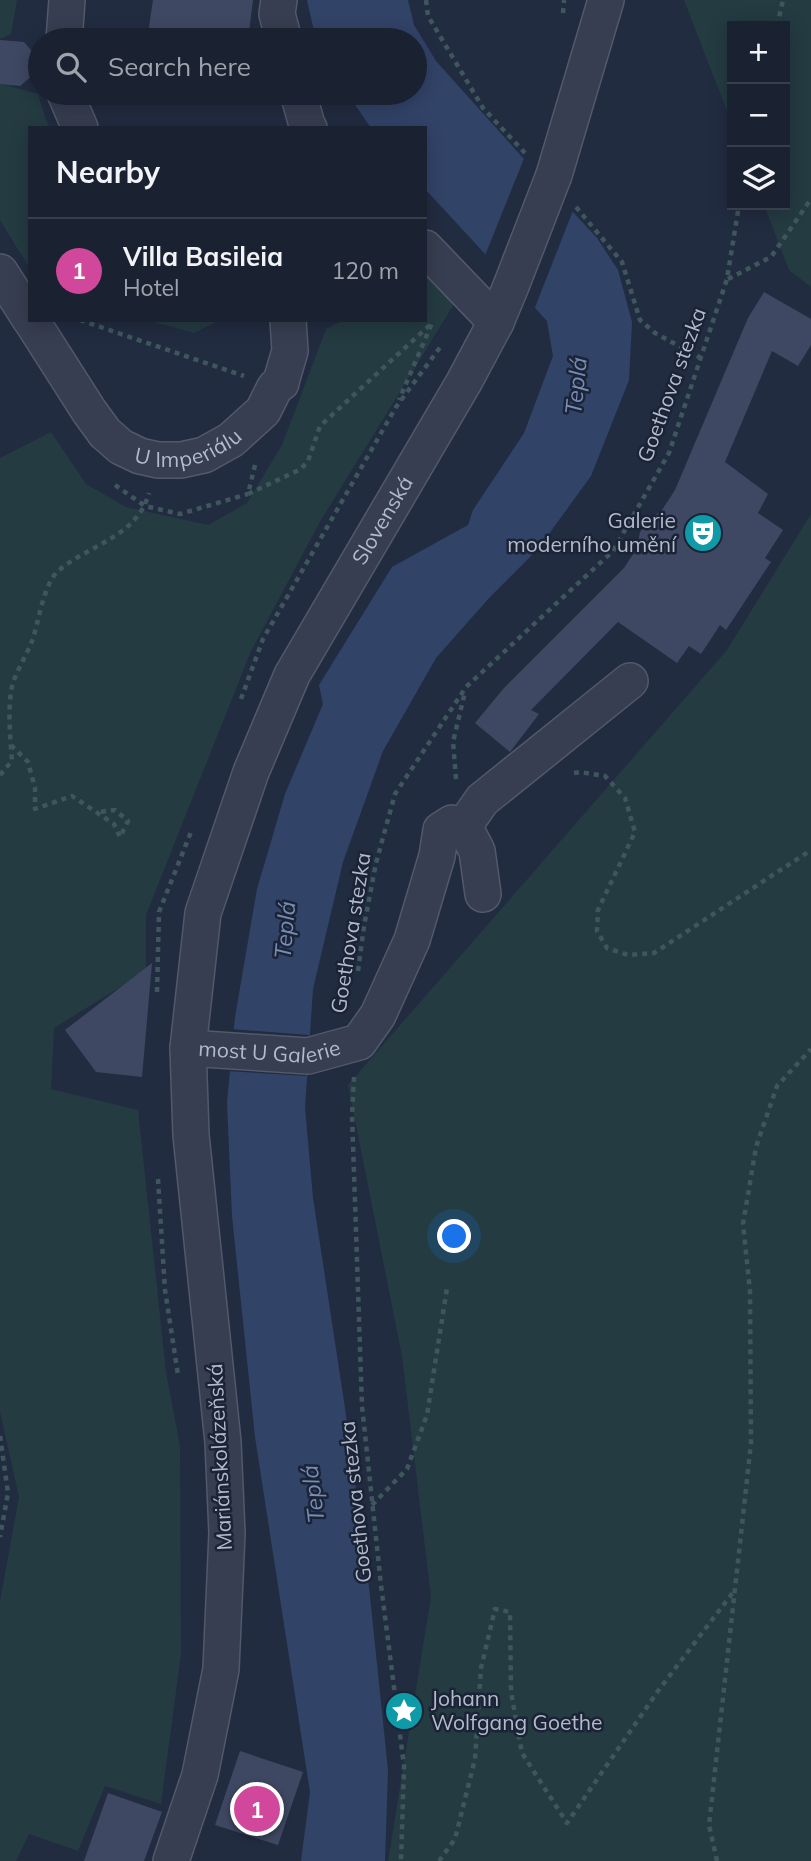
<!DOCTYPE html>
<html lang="en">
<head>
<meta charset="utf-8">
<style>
	:root { --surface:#1a2131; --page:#272e3d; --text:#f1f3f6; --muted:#9fa3ab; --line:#383e4d; --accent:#1a73e8 }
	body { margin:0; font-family:Mulish,sans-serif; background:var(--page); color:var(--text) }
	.controls { position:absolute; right:21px; top:21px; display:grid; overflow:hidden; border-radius:0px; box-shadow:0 4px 18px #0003 }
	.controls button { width:63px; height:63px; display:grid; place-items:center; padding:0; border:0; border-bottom:2px solid var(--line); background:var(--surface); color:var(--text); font:35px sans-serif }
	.you { position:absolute; left:455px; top:1237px; width:24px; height:24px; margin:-18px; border:5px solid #fff; border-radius:50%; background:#1a73e8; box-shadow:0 0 0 10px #1a73e833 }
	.badge { display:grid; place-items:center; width:46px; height:46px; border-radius:50%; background:var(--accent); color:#fff; font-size:23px; font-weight:700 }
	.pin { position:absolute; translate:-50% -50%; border:4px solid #fff; box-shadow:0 2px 7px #0006 }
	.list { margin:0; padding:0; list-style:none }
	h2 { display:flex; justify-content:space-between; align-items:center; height:91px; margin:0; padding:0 28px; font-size:30px }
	h2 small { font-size:23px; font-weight:400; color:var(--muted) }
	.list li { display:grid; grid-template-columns:46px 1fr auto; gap:21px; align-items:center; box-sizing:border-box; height:105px; padding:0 28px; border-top:2px solid var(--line) }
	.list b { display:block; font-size:26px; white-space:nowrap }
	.list p { margin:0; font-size:23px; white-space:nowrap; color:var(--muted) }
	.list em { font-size:23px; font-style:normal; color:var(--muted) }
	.icon { flex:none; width:38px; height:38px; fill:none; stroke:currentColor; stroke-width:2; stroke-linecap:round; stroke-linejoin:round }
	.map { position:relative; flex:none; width:811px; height:1861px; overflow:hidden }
	.search { position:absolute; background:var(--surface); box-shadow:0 4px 18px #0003; left:28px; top:28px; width:399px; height:77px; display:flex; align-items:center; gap:18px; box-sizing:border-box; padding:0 24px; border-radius:38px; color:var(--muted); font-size:26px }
	.panel { position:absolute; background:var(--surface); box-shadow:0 4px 18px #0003; left:28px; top:126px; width:399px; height:196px; border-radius:0px }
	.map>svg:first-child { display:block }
</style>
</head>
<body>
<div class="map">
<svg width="811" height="1861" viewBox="0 0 811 1861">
	<rect width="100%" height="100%" fill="#222c41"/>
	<path fill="#243b42" d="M0,0h17l-6,34 -11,5z
		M684,0h127v287l-22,-17 -25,-65h21v-179h-53v98z
		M0,82l2,2 36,10 7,23 5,11h-20v141l-30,-49z
		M425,261l34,35 -138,224 -70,131 -105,264v56l-92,57 -3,61 87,21 28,262 14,74 1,208 -20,150 -56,-18 -27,65 -49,-17 -13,27h-16v-260l19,-104 -19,-85v-954l51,-26 35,52 40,23 82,18 39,-22 35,-58 44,-116 18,-9h81z
		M147,320h73l-26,13z
		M811,514v1347h-423l43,-264 -29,-241 -54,-271 379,-435z"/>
	<path fill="#324368" d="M307,0h101l6,25 22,36 87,97 74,80 21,32 14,52 -3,58 -38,96 -53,73 -49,49 -53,60 -53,93 -40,111 -30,127 -8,119 8,90 32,210 24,179 19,183 -3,91h-84l9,-69 -55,-355 -23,-221 -5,-113 8,-86 22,-128 28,-95 38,-90 -4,-19 73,-118 76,-42 5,-15 51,-77 29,-77 -6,-35 -122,-132v-61h-54l-24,-35h68v-53h-99z"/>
	<path fill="#222c41" d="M525,156l49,52 -40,102 -50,-52z
		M231,1029l78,6 -3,41 -79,-5z"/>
	<path fill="#3e4862" d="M153,0h100l-5,40h-101z
		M0,40l24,2 12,14 -2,18 -14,12 -20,-2z
		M764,292l47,27v26l-13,21 -26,-15 -47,111 43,32 -10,19 25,17 -18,28 6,4 -45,68 -6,-5 -19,29 -12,-8 -12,17 -59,-41 -87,88 8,4 -29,38 -35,-29 29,-35 120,-120 13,-20 3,-16 11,-14 11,-8 13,-20 73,-172z
		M152,963l-10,114 -46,-5 -31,-42z
		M240,1751l63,21 -25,73 -63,-20z
		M108,1793l54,19 -18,49h-60z"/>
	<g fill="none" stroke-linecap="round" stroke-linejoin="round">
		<defs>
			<g id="minor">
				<path d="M279,0l-2,14 7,26"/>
				<path d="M64,40l3,-40"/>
				<path d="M65,93l15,35"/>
				<path d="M298,93l9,32 2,3"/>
				<path d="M554,175l52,-175"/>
				<path d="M425,248l71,74"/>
				<path d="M0,272l30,47"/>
				<path id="s1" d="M31,320l58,91 16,22 16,14 19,9 18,4h23l23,-5 27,-15 32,-29 12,-24 6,-4 1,-5 8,-27 -2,-31"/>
				<path d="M464,826l18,-26 148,-119"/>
				<path id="s2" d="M188,1048l120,8 51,-14 19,-27 34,-75 25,-84 4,-26 11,-7 12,3 13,25 6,43"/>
				<path id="s3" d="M171,1861l29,-86 21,-106 6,-136 -4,-91 -32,-307 -3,-87 15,-135 48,-141 41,-97 172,-293 32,-60 15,-36"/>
			</g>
		</defs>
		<use href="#minor" stroke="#51596b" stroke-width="38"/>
		<path stroke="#3f575c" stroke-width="4.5" stroke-dasharray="5 5" stroke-linecap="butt" d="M426,0l2,16 55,92 42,45
			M563,13l1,-13
			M777,26l6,-26
			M576,207l46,55 18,58 15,13 46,25
			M728,279l43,-22 40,-58
			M80,320l164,56
			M255,465l-7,29 53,-25 7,-8 12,-35 112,-103 -33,77
			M115,485l30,21 35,8 68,-20
			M241,699l22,-60 133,-232 45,-61
			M11,745l17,17 7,26v21l37,-13 42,28 6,13 8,-16 -13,-11 -17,2
			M574,773l6,-1 25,4 20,22 10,34 -37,78 -1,21 10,17 21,7 26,-2 157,-103
			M0,775l12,-14c-2,-24 -4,-47 -1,-70 3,-17 15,-34 21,-50 7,-19 11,-56 26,-70 32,-27 79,-34 91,-78
			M456,779l-3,-37 12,-50
			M358,971l6,-45 12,-63 19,-69 71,-107 147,-136 56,-98 58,-174 12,-74
			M157,992l2,-80 32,-80
			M354,1077l-2,38 10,291 19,179 23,181 -3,95
			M158,1179l7,111 13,85
			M0,1436l8,57 -8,44
			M372,1505l35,-36 20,-54 20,-127
			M439,1861l16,-22 20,-80 6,-91 14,-59 15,3 1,80 11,61 45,70 91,-132 76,-100
			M717,1861l-8,-36 42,-382 -1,-152 -7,-67 13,-77 21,-61 34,-37"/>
		<use href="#minor" stroke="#373e51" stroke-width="35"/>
		<defs>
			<path id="minor-bridge" d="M511,286l43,-111"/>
		</defs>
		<use href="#minor-bridge" stroke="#51596b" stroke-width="38" stroke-linecap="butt"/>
		<use href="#minor-bridge" stroke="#373e51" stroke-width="35"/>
	</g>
	<defs>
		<symbol id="theatre-disc" viewBox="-11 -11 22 22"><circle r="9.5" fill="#0f9aa8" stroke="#1b2336"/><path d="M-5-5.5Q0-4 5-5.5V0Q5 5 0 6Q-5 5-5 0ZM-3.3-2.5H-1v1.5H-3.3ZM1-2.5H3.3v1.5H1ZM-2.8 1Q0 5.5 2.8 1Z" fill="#fff"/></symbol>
		<symbol id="sight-disc" viewBox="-11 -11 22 22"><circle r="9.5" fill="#0f9aa8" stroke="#1b2336"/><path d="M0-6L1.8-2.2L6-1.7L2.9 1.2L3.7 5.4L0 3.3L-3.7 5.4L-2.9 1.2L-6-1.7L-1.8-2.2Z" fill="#fff"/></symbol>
	</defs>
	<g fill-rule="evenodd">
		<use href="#theatre-disc" x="681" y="511" width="44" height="44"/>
		<use href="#sight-disc" x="382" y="1689" width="44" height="44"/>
	</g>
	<g text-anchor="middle" stroke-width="5" stroke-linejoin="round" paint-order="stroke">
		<g font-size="21" fill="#b3bacb" stroke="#1b2336">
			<text transform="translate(672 385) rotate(-70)" y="7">Goethova stezka</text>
			<text dy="7" stroke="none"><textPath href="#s1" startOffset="228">U Imperiálu</textPath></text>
			<text dy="7" stroke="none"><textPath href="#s3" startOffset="1391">Slovenská</textPath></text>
			<text transform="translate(351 933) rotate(-81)" y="7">Goethova stezka</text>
			<text dy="7" stroke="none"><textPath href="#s2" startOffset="82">most U Galerie</textPath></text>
			<text transform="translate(220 1457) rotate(-93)" y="7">Mariánskolázeňská</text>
			<text transform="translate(356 1502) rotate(-96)" y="7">Goethova stezka</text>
		</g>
		<g font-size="21" fill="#b3bacb" stroke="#1b2336" text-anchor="end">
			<text x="676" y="528">Galerie<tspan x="676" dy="24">moderního umění</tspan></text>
			<text x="431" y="1706" text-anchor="start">Johann<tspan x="431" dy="24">Wolfgang Goethe</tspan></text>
		</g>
		<g font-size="23" font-style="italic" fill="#778cb6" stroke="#1b2336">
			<text transform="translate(576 386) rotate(-84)" y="8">Teplá</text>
			<text transform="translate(285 930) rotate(-85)" y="8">Teplá</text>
			<text transform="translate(313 1494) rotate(-97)" y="8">Teplá</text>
		</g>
	</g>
</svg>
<div class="controls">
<button>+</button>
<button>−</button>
<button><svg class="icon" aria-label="layers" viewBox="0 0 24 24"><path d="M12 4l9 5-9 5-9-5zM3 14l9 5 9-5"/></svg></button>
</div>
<div class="you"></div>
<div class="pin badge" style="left:257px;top:1809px;background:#d1479c">1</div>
<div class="search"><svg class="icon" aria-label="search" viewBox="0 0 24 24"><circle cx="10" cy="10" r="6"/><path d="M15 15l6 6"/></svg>Search here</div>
<section class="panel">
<h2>Nearby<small></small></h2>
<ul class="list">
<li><span class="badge" style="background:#d1479c">1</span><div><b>Villa Basileia</b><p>Hotel</p></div><em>120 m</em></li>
</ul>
</section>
</div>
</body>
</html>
